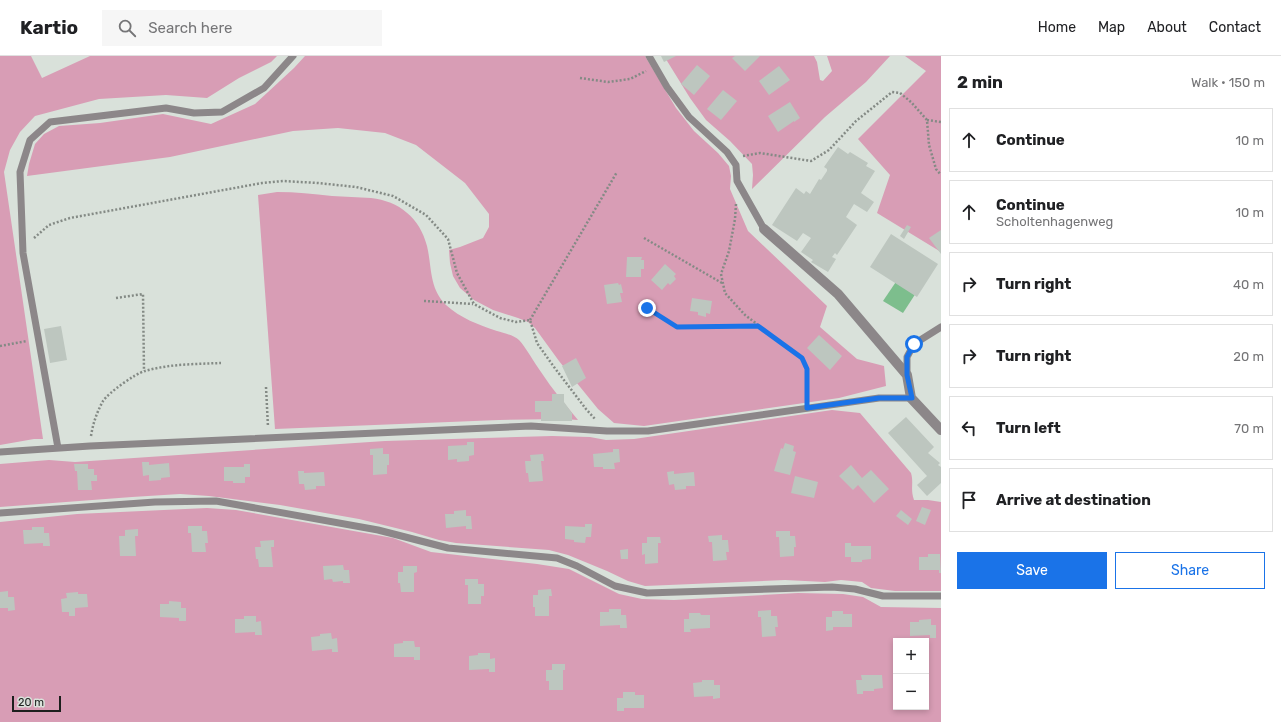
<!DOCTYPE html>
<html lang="en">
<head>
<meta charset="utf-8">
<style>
	:root { --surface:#fff; --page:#f6f6f6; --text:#202124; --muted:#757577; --line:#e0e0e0; --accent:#1a73e8 }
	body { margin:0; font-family:Rubik,sans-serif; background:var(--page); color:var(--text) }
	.controls { position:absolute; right:12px; bottom:12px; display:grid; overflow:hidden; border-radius:0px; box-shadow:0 2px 6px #0003 }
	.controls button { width:36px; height:36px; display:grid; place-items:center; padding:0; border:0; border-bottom:1px solid var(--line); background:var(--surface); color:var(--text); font:20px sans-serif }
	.scale { position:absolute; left:12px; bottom:10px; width:49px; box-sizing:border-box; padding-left:4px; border:2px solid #1c1f1d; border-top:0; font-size:11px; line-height:14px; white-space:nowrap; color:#1c1f1d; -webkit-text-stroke:3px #d9e1da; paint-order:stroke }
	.stop { position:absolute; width:12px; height:12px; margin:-9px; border:3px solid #1a73e8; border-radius:50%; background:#fff }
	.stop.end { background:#1a73e8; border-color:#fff; box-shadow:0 1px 4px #0008 }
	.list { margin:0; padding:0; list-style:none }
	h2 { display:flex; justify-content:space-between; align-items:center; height:52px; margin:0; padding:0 16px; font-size:17px }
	h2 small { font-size:13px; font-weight:400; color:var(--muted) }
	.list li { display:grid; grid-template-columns:26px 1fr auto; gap:12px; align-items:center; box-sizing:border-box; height:64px; margin:0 8px 8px; padding:0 8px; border:1px solid var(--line); border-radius:0px }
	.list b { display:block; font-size:15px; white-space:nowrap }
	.list p { margin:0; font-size:13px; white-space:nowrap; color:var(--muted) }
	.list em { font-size:13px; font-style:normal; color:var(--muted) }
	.actions { display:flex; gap:8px; padding:12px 16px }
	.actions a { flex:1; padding:9px 0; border:1px solid var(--accent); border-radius:0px; text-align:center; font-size:14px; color:var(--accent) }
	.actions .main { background:var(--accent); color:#fff }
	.icon { flex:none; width:22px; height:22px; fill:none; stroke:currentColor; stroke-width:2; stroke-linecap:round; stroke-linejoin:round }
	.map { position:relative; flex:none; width:941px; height:666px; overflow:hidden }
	header { display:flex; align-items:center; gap:24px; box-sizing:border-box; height:56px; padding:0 20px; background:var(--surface); border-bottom:1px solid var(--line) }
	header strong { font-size:19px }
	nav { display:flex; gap:22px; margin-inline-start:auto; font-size:14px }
	.search { width:280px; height:36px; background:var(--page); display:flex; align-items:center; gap:10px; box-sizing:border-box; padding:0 14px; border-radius:0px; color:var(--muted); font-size:15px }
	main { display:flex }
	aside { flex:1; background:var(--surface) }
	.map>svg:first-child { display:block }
</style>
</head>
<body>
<header>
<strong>Kartio</strong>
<div class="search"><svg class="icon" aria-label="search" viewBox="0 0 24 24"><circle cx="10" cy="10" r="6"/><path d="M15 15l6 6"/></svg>Search here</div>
<nav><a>Home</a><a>Map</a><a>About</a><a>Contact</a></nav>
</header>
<main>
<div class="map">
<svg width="941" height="666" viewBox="0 0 941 666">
	<rect width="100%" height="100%" fill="#d9e1da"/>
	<path fill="#d89db5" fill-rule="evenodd" d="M0,0h31l11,22 48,-22h187l-6,6 -32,16 -32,20 -41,-3 -67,4 -64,17 -15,16 -10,18 -6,22 39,267h-9l-34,6z
		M305,0h340l31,52 18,23 24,22 11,13 2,10 -1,13 18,42 79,75 -7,21 37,32 27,7 2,20 -47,12 -195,28 -30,-3 -16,-14 -39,-48 -24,-33 -7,-6 -10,-4 -25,-8 -19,-10 -14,-12 -7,-12 -3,-13 -1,-13 11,-3 23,-9 6,-11v-13l-24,-31 -49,-38 -31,-12 -47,-5 -45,3 -123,26 -143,19 2,-12 6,-20 9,-10 15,-8 41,-3 63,-9 48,10 44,-20 39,-36z
		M664,0h150l3,6 3,18 3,1 9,-10 -5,-15h63l-24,26 -41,35 -73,72 1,-14 -1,-11 -22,-23 -24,-21 -16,-22z
		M905,0h36v196l-64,-39 13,-38 -32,-36 68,-68z
		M277,136c19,0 36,2 55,4 13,1 26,1 39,2 28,3 49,20 56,48 5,21 2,42 19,59 14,13 33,20 51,26 6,2 17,4 22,9 6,6 16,24 22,32 11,17 24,32 37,48l-14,-1 -65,1 -224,9 -17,-234z
		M832,354l28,3 51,60c3,10 -1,16 3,27h14l13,2v89h-46l-24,-3 -9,-6 -21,-2 -16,2 -40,-2 -140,6 -17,-5 -21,-10 -39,-16 -19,-5 -93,-7 -17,-3 -27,-8 -53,-13 -79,-14 -71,-9 -29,-2 -48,3 -132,10v-43l49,-4 26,2 310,-21 167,-5 38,1 16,3 28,-1z
		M207,452l29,2 157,28 38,14 106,12 32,5 50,25 23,5 32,1 124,-7 45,1 20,3 18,10 60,1v114h-941v-200l77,-8zM896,585h30v66h-30z"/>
	<path fill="#7dbe8d" d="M908,208l19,12 -24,37 -20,-12z"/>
	<path fill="#bdc6bf" d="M661,0h15l-12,6z
		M735,0h25l-15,15 -13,-13z
		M697,9l13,11 -16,19 -13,-11z
		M779,10l11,14 -21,15 -10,-14z
		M723,34l14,11 -16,19 -14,-11z
		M790,46l10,16 -6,4v-1l-16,11 -10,-16z
		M838,91l10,7 2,-2 18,11 -2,3 9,5 -14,22 13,9 -7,10 -13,-8 -8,13 11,8 -20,30 -2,-2 -3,4 4,2 -8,13 -17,-10 2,-2 -12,-8 10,-14 -8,-5 -6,8 -25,-16 24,-37 8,6 2,-3 4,3 9,-15 2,1 6,-9v-2l-3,-2z
		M907,169l4,2 -7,12 -4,-3z
		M941,174v24l-12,-16z
		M891,178l47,30 -21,33 -47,-30z
		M627,201h15l-1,3h3v9h-3v8h-15z
		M665,208l11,10 -2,2 2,3 -6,6 -2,-2 -6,7 -11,-10z
		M618,227l1,2 2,-1 2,9h-3l2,9 -15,2 -3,-19z
		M692,242l20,3 -2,13 -4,-1v4l-8,-2v-3l-8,-1z
		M61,270l6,34 -17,3 -6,-34z
		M819,279l23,21 -12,14 -23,-22z
		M576,302l10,20 -14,9 -10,-21z
		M552,338h12v8l8,11v8h-31v-9h-6v-11h17z
		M906,361l28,30 -6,6 12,10 -2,2 3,2v16l-14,13 -10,-11 10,-9 -39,-43z
		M467,386h7v13l-5,1v5l-12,1v-3l-9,1v-14l19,-1z
		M785,387l9,3 -1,5 3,1 -6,23 -16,-4 7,-23 2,1z
		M383,392v6h6v11h-2v9l-14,1v-20h-3v-6z
		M613,393h6l1,13 -6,1 1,6h-12v-2h-9l-1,-13 20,-2z
		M543,398l1,7h-3l2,20 -14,1 -1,-9h-2l-1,-12h6l-1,-6z
		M142,406h7v3l20,-2 1,14 -9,1v2l-12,1v-6l-6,1z
		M74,408h14v5h6v6h3v6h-6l1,9h-14l-1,-19h-2z
		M244,408h6v13h-5v6h-12v-2h-9v-14h20z
		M851,409l11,13 9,-8 18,19 -15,14 -16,-18 -5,5 -14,-14z
		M298,415h6v2l20,-1 1,14h-9v3l-11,1 -1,-6h-5z
		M674,415v3l20,-2 1,14h-9v3l-11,1 -1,-6 -5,1 -2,-13z
		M795,420l23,6 -4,16 -23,-5z
		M922,451l9,3 -6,15 -9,-4z
		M466,454v6h5l1,13h-6v-3l-20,2 -1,-14h9v-3z
		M901,454l11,9 -4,6 -12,-9z
		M585,468h7l-1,13h-5l-1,6 -11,-1v-2l-9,-1v-13l20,1z
		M188,470h14v5h5l1,12h-3l1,9h-14l-1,-19h-3z
		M32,471h12v6h5l1,13h-7v-3l-19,1 -1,-14h9z
		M138,473v7h-3l1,20h-16l-1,-20h6v-6z
		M776,475h14v5h5l1,11h-2v9l-14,1 -1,-20h-3z
		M722,479v5h6l1,12h-3l1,8 -14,1 -1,-19h-3l-1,-6z
		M647,481h13l1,6h-3v20l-13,1v-10l-3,1v-12h5z
		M274,484v7h-3l2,20h-14l-1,-8h-2l-1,-12h6l-1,-6z
		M845,487h6v3h20v13l-9,1v2h-11v-5h-6z
		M628,493v10h-7l-1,-9z
		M928,498h12l1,19h-2v-3h-20v-13h9z
		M343,509l1,5h5l1,13h-7v-2l-10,1 -1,-3 -8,1 -1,-14z
		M403,510h14v6l-3,1v19h-13l-1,-9h-2v-11h5z
		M465,523h13v5h6v12h-3v8h-13v-19h-3z
		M551,533l1,7h-3v20h-14v-9h-2v-12h5v-5z
		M8,535v6h6l1,13 -7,1v-3h-8v-16z
		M78,536v2h9l1,13 -13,1v8h-6v-4h-7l-1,-13 6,-1 -1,-5z
		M169,545l12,1v6h5v13h-7v-3l-19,-1v-13h9z
		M609,553h12v6h5l1,13h-7v-3l-20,1v-14h9z
		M771,554v6h6l1,11h-3l1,9 -14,1 -1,-20h-3v-6z
		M832,555h11v3h9v13h-19v3l-7,1v-14h6z
		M689,557h11l1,2h9v13l-20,1 1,3h-7v-13h5z
		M244,560h12v6l5,-1 1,14h-7v-3l-20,1v-14h9z
		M931,563v6h5v13h-6v-3l-20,1v-14h9v-2z
		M331,577l1,6 5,-1 1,14h-6v-3l-20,2 -1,-14 9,-1v-2z
		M403,585h11l1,6h5v13h-6v-3h-20v-13l9,-1z
		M478,597h12v6l5,-1v14h-6v-3l-20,1v-14l9,-1z
		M552,608h13v6h-2v20h-14v-9h-3v-11h6z
		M861,619h21l1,13 -9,1v2h-11v3h-6l-1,-14h6z
		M702,624h12v5h6v13l-7,1v-3l-19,1 -1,-14 9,-1z
		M623,636h12v3h9v13h-20v3h-7v-13h6z"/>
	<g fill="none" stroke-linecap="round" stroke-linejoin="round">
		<path stroke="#848a85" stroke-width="2.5" stroke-dasharray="2 2" stroke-linecap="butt" d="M580,22l28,4 22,-3 16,-8
			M927,64l14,2
			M743,100l17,-3 51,8 18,-11 27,-29 36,-29 8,1 11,9 16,18 2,25 7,24 5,6
			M736,148l-1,15 -6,32 -8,23 4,19 20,22 57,43 5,11v29
			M34,182l15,-13 21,-7 192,-35 21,-2 35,2 38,4 37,9 33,19 22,24 9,34 17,31 26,14 16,4 14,-2 7,23 17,24 32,42 9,10
			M644,182l78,45
			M116,242l27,-4 1,77
			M424,245l49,3
			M647,252l30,19 81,-1
			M530,264l87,-148
			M0,290l27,-5
			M266,331l2,40
			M91,380c2,-13 6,-24 12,-35 5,-8 33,-28 42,-30 24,-7 51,-7 76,-8"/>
		<path stroke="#8c8789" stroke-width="7" d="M649,0l18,31 22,30 38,35 9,13 1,16 27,48
			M907,319v-18l7,-13 27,-17
			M58,392l-35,-195 -3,-81 10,-32 20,-18 116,-14 28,5 28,-1 42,-24 29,-32
			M0,396l90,-6 441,-20 76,5h41l231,-33h32
			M0,457l155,-11 61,-1 162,29 70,18 109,10 20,8 38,20 32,7 185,-6 23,2 28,7h58"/>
		<path stroke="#8c8789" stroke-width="10" d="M764,173l74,65 69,81 4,23 30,32"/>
	</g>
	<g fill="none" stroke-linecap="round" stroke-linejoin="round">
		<path stroke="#1a73e8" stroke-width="5" d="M647,252l30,19 81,-1 44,32 5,11v39l72,-10h33l-5,-23v-18l7,-13"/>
	</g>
</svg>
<div class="controls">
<button>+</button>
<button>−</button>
</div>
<div class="scale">20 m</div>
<div class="stop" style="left:914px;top:288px"></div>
<div class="stop end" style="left:647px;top:252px"></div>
</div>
<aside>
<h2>2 min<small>Walk · 150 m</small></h2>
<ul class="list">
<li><svg class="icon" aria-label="ahead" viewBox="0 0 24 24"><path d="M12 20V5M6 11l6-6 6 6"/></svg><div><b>Continue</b></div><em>10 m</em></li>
<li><svg class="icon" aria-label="ahead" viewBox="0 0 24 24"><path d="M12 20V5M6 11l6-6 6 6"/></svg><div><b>Continue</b><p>Scholtenhagenweg</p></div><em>10 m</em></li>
<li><svg class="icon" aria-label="right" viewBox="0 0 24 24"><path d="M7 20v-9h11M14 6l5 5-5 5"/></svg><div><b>Turn right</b></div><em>40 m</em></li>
<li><svg class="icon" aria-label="right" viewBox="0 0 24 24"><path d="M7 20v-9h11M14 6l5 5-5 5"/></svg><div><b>Turn right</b></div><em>20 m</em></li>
<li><svg class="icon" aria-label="left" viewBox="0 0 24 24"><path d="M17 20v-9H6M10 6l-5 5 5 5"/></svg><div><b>Turn left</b></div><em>70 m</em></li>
<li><svg class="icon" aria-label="arrive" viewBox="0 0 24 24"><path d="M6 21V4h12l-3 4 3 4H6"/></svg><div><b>Arrive at destination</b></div></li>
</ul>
<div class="actions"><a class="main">Save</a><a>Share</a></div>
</aside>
</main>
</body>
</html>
